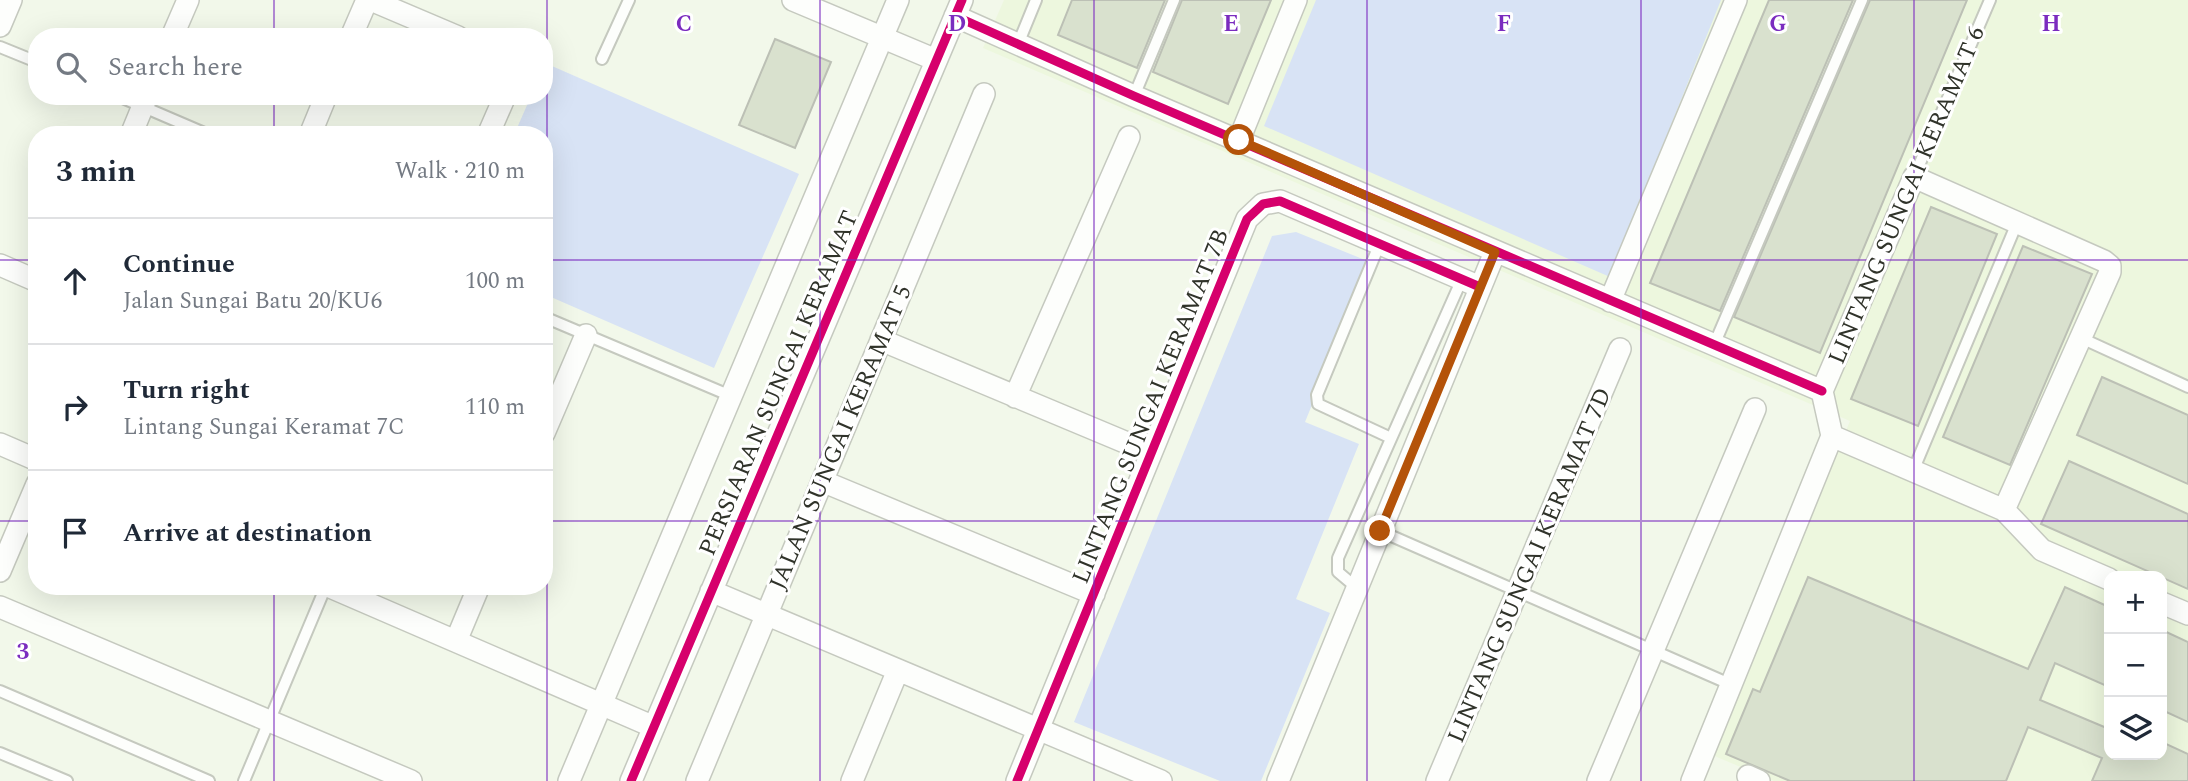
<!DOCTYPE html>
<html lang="en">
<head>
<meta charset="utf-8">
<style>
	:root { --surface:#fff; --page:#f6f6f7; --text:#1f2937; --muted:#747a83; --line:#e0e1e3 }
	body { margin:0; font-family:Spectral,serif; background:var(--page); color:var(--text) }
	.controls { position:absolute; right:21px; bottom:21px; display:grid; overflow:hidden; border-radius:14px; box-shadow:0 7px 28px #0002 }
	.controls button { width:63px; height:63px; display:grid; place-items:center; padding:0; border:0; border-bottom:2px solid var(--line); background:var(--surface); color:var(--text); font:35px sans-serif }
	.stop { position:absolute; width:21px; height:21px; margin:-16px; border:5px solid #b45309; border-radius:50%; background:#fff }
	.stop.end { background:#b45309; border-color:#fff; box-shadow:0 2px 7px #0008 }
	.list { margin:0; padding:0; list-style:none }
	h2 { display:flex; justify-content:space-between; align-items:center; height:91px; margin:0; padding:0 28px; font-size:30px }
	h2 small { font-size:23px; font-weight:400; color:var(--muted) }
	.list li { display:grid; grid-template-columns:46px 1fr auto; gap:21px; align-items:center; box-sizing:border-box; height:126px; padding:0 28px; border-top:2px solid var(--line) }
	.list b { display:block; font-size:26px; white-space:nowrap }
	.list p { margin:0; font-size:23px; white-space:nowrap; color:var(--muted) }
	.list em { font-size:23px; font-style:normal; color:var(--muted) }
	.icon { flex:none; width:38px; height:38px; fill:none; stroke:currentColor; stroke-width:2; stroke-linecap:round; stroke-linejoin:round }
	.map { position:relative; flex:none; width:2188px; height:781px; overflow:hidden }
	.search { position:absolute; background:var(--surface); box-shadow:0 7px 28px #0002; left:28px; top:28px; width:525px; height:77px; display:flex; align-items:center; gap:18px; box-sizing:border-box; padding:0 24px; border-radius:28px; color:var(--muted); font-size:26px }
	.panel { position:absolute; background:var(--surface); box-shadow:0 7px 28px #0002; left:28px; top:126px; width:525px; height:469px; border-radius:28px }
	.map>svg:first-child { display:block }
</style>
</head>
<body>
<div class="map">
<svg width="2188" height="781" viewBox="0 0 2188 781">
	<rect width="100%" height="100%" fill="#f2f8ea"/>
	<path fill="#edf7de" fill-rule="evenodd" d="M1004,0h1184v781h-414l-62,-26 138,-334 -867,-373zM2109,576h53v179h-53z"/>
	<path fill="#d8e3f5" d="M1316,0h405l-111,277 -346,-151z
		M545,63l254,111 -85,194 -170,-74v-159h-30l17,-39h13z
		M1296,232l74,30 -65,160 54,22 -63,155 34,14 -69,168h-41l-146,-59 198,-486z"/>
	<path fill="#d9e1ce" stroke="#bcc0b5" stroke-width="2" d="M1072,0h93l-28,68 -79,-33z
		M1182,0h89l-43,104 -75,-32z
		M1769,0h84l-133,311 -70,-28z
		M1870,0h97l-147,353 -86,-36z
		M775,39l56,23 -36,86 -56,-23z
		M1931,207l66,27 -79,192 -67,-27z
		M2023,246l69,28 -82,191 -67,-28z
		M2102,377l86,38v69l-111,-49z
		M2069,461l119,53v75l-147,-65z
		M1808,577l220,92 37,-82 44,20v80l-54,-24 -15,37 69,29v26h53v-13l26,12v27h-96l10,-23 -74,-31 -22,54h-216l-64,-27 27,-65 7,3z
		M2162,630l26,12v80l-26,-12z"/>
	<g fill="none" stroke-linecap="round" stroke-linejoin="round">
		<defs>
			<path id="service" d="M1018,44l18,-44
				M0,47l37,15
				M602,59l27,-59
				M118,96l91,39
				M1134,96l40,-96
				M1914,177l76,-177
				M1380,243l-63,152 1,9 73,34
				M544,317l187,79
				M2081,338l107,49
				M1714,345l148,-345
				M1913,471l104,-248
				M1380,531l352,154
				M1357,588l-19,-16v-14l124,-279
				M0,691l209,90
				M0,753l67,28
				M244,781l82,-195"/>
			<path id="minor" d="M371,0l87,37
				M793,0l143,60
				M955,16l179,80 688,295
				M0,26l11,-26
				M172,37l16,-37
				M351,37l16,-37
				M131,135l16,-39
				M310,135l16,-39
				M488,135l17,-39
				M1239,140l57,-140
				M0,265l37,16
				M1610,301l126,-301
				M881,340l270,113
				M1822,391l92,-214 190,84 6,5v6l-106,238
				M1822,391l10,45
				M1015,397l114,-260
				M544,433l42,-98
				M1832,436l172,74 38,40 67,29
				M0,444l37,16
				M822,481l272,113
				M0,571l37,-87
				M328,586l326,141
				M711,591l450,190
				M2162,603l26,11
				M0,607l411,174
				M456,641l23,-55
				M1748,776l11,5
				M569,781l329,-781
				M631,781l331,-781
				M697,781l287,-687
				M852,781l46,-111
				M1017,781l230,-562 16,-15 17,-3 200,86
				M1278,781l217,-529
				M1437,781l183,-432
				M1598,781l157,-372
				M1692,781l140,-345"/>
		</defs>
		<use href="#service" stroke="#c5c9bf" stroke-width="14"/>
		<use href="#minor" stroke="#c5c9bf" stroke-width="24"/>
		<use href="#service" stroke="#fdfefc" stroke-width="10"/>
		<use href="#minor" stroke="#fdfefc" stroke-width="21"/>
		<defs>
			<path id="cycleway" d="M955,16l179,80 688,295
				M631,781l331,-781
				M1017,781l230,-562 16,-15 17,-3 200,86"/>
		</defs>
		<use href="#cycleway" stroke="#fff" stroke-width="13"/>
		<use href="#cycleway" stroke="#d6006c" stroke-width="9"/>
	</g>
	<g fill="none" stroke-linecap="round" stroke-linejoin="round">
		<path stroke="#b45309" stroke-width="9" d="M1239,140l256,112 -115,279"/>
	</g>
	<path fill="none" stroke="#7b2cbf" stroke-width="2" stroke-opacity="0.55" d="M274,0v37M547,0v781M820,0v781M1094,0v781M1367,0v781M1641,0v781M1914,0v781M274,96v39M0,260h37M544,260h1644M0,521h37M544,521h1644M274,586v195"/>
	<g text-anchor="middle" stroke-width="6" stroke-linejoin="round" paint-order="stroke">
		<g font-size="24" fill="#30332a" stroke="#fff">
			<text transform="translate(1906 195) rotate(-67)" y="8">LINTANG SUNGAI KERAMAT 6</text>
			<text transform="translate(778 383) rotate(-67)" y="8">PERSIARAN SUNGAI KERAMAT</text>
			<text transform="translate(1150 406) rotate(-68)" y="8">LINTANG SUNGAI KERAMAT 7B</text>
			<text transform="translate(840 437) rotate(-67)" y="8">JALAN SUNGAI KERAMAT 5</text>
			<text transform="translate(1529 565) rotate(-67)" y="8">LINTANG SUNGAI KERAMAT 7D</text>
		</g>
	</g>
	<g font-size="23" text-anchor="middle" font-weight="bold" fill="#7b2cbf" stroke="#fff" stroke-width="6" stroke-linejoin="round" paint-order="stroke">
		<text x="684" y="31">C</text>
		<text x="957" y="31">D</text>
		<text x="1231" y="31">E</text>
		<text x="1504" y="31">F</text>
		<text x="1778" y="31">G</text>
		<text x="2051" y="31">H</text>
		<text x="23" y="659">3</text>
	</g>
</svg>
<div class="controls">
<button>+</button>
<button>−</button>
<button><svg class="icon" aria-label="layers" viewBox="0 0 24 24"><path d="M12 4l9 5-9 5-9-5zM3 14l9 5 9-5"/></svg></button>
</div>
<div class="stop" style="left:1239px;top:140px"></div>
<div class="stop end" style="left:1380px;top:531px"></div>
<div class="search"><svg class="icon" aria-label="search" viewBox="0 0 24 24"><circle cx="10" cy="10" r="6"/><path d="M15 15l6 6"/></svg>Search here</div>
<section class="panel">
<h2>3 min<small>Walk · 210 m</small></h2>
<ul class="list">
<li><svg class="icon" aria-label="ahead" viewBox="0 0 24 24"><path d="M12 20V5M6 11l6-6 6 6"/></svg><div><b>Continue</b><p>Jalan Sungai Batu 20/KU6</p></div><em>100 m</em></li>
<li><svg class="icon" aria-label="right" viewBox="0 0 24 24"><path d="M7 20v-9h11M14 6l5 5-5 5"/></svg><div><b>Turn right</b><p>Lintang Sungai Keramat 7C</p></div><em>110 m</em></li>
<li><svg class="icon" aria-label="arrive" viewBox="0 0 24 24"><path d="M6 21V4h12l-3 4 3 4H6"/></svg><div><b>Arrive at destination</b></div></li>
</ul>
</section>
</div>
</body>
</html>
